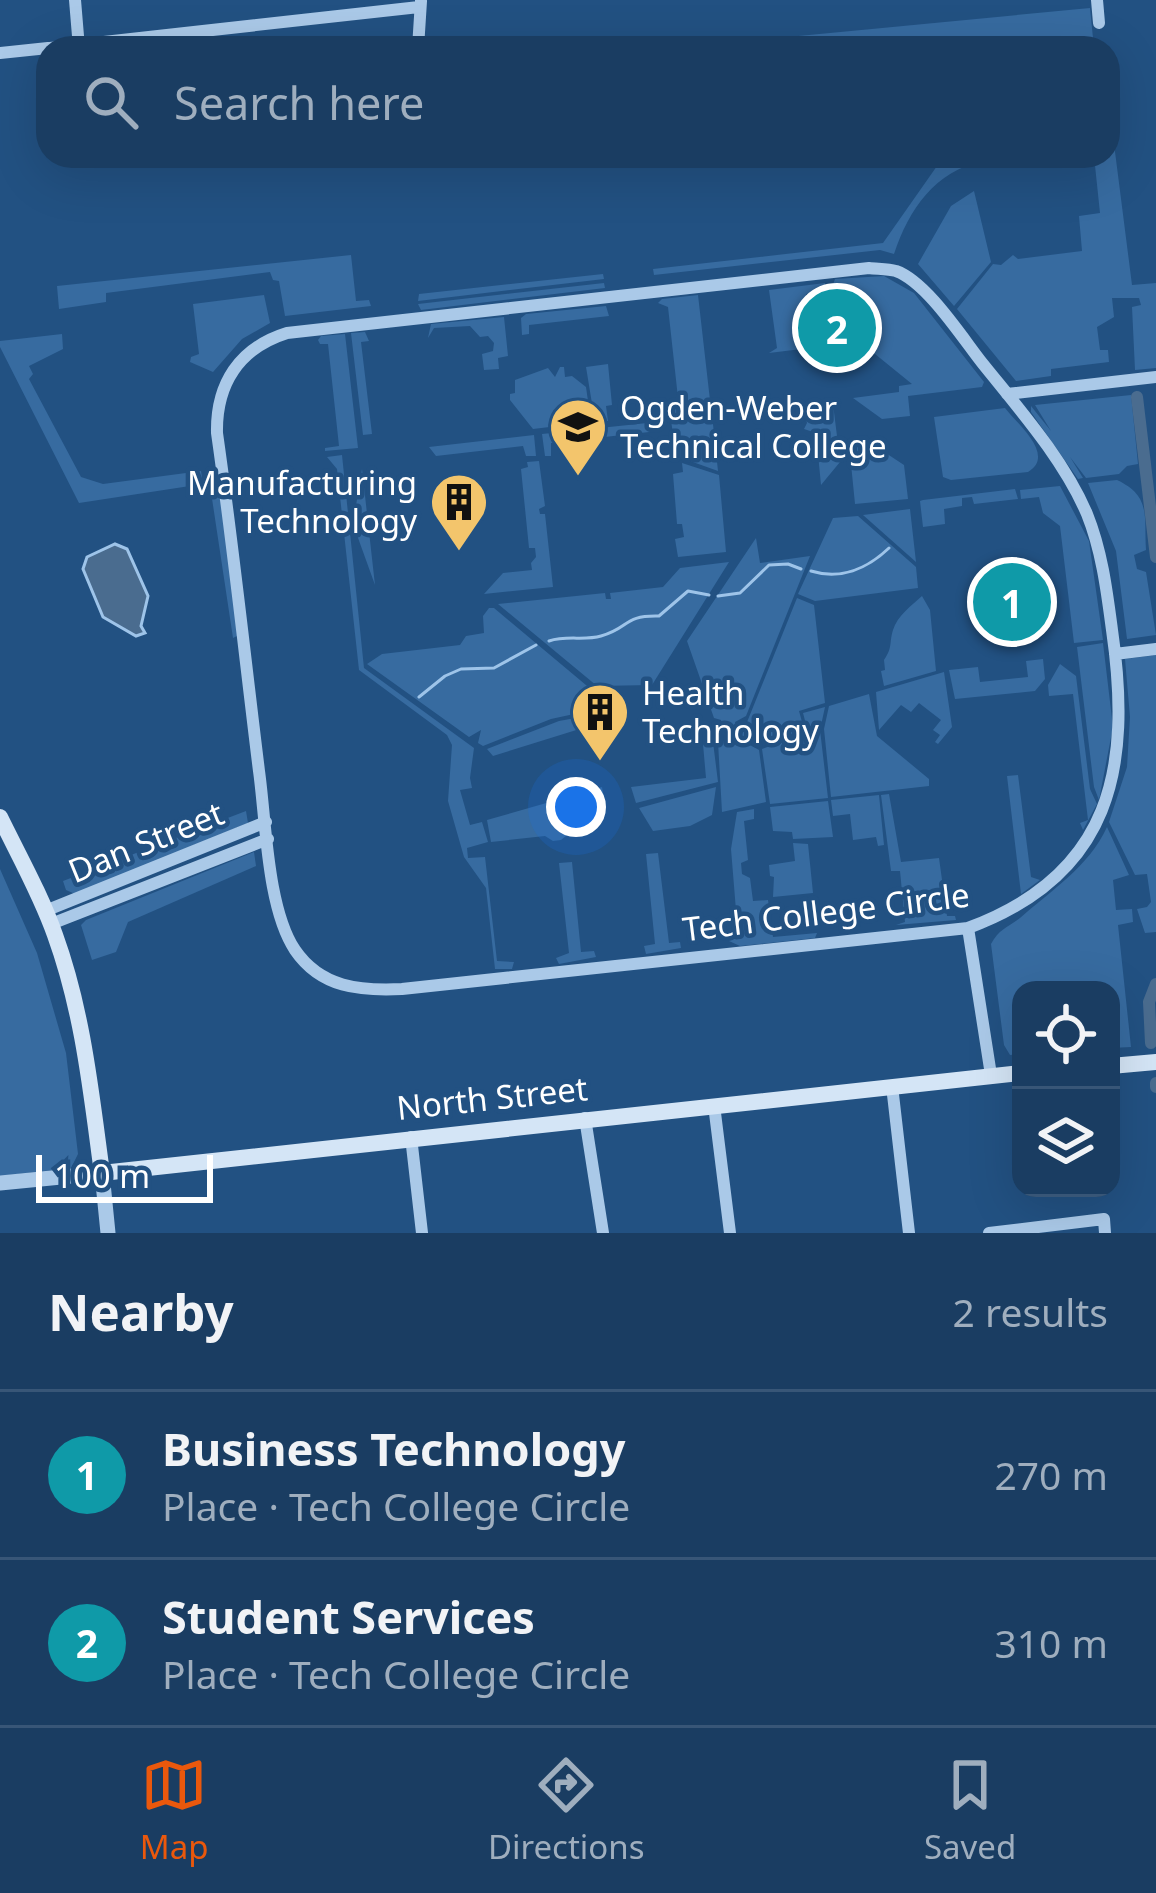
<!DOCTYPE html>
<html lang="en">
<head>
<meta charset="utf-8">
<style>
	:root { --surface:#1a3d62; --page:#234468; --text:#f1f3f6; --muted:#9faebe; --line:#385677; --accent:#ea580c }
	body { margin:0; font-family:"Noto Sans",sans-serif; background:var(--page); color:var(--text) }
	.controls { position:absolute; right:36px; bottom:36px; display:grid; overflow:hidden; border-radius:24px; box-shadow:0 12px 48px #0002 }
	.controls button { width:108px; height:108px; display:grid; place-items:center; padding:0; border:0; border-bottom:3px solid var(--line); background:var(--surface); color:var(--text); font:60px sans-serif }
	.scale { position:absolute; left:36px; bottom:30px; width:177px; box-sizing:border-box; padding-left:12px; border:6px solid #fff; border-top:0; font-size:33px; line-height:42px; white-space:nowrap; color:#fff; -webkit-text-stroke:9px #225182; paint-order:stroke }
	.you { position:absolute; left:576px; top:807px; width:42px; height:42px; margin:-30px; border:9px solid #fff; border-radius:50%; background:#1a73e8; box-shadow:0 0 0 18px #1a73e833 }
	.badge { display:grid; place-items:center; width:78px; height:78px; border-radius:50%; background:var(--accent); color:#fff; font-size:39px; font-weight:700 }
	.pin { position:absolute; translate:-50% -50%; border:6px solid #fff; box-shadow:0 3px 12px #0006 }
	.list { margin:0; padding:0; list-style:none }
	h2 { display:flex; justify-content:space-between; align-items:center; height:156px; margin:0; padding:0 48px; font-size:51px }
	h2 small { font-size:39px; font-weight:400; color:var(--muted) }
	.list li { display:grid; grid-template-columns:78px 1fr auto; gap:36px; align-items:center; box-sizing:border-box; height:168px; padding:0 48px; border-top:3px solid var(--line) }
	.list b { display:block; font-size:45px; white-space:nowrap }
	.list p { margin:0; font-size:39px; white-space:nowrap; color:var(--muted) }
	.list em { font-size:39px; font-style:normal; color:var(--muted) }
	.icon { flex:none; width:66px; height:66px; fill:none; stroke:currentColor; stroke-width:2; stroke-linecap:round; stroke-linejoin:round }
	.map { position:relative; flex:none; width:1156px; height:1233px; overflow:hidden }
	.search { position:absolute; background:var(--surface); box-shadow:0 12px 48px #0002; left:36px; right:36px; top:36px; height:132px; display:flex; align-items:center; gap:30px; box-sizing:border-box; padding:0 42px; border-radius:36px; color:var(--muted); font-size:45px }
	.sheet { height:492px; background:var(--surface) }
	nav { display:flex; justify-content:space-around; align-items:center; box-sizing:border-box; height:168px; border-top:3px solid var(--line); background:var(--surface); font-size:33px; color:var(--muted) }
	nav a { display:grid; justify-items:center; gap:6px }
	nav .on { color:var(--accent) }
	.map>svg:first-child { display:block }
</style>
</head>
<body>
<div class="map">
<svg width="1156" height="1233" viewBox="0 0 1156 1233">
	<rect width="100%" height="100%" fill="#225182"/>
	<path fill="#376ba0" d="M1090,8l4,40h-332l-15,-7z
		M1108,136h5l19,149 24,-2v85l-21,2 -3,-63 9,-2 -2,-7h-27l2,19 -17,10 3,23h8l1,12 -58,7v7l-35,5 -59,-72 36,-45 8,1 12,-10 5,4 64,-8 -3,-35 21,-3 -6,-57h14z
		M944,156h39v5c-48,10 -74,48 -89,93l-14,-4 -226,25 -1,-6 230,-26z
		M974,191l17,71 -37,44 -36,-42 33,-58z
		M351,255l5,46 13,-1 2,6 -86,10 -6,-35 -6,-1 -3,-8 -164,21v9l-47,7 -2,-23z
		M603,274l1,5 -186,22 1,-7z
		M884,276l30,17 70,89 -2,5 -74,9 2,20 -28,3 -29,-21 46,-6v-6l13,-2 -37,-30 -7,2 -9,-6 -4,-46 7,-1 -1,-9 -9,-6 -21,2 4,-11z
		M604,283l1,5 -184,22 -3,-6z
		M825,283l1,8 -20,3 1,15h8l3,38 -49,6 8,-5 -8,-58z
		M264,295l6,28 -28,16 -29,33 -23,-10 1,-5 8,-3 -6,-50z
		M698,295l13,114 -40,5 1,-5 7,-2 -11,-100 -10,-4 4,-4z
		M606,306l3,10 -80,9v9l-7,1 -1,-17 5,-4z
		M504,317l4,39 -10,2 1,11 -15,1 -2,-16 11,-3 1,-8 -6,-7 -8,1 -10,-11 -36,2 -6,10 3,-14z
		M365,332l4,9 -8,1 11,92 -9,1 -12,-102z
		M62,334l1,15 -34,17 4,8 -4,5 52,98 22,7 98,-13 2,13 -124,19 -79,-156v-6z
		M345,334l13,114 -33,3v-3l14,-2 -11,-102h-8l-2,-4 3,-4z
		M608,364l4,41 -6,1 2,15 -13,1 -9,-55z
		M560,367h4l1,10 7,-1 14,11 5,35 -58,7 -23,-29v-6l5,-1v-13l33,-12 7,9z
		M1131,395l7,69 -11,2 -8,8 -33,4 -16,-21 13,21 -5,1 -47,-67v-6l20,25 -16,-26z
		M833,404l6,48 -12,2 12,1 1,7 -19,23 -5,-52 -12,-4 3,-6 -4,-16z
		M1005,408c13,17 51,47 23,64l-77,8 -8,-3 -9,-60z
		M712,415l6,56 -42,-15 -5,-36z
		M657,422l1,9 -107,12v13h-6l-3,-22z
		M534,435l2,21h-10l-3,-10 -87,10 -7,-9z
		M863,438l41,27 4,34 -53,5 -5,-50z
		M342,455l22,213 110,80 -4,30 2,10 -12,2 10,35 12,-3 6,20 -21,6 1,10 17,-1 12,104 17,1 -2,7h-17l-9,-81 -22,-31 -16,-56 4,-56 -5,-10 -88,-65 -22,-201 -10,-12z
		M539,461l6,45 -6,3 1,5h5l8,73 -69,7 19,-21 29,-3 -1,-7 5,-6 -1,-9h-6l-8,-79 7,-2 -1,-5z
		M682,463l37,12 7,77 -48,5 -3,-18 9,-2 -2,-13h-5l-4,-50 10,-2z
		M362,469l13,116 -22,-61z
		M208,472l11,3 20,160 -6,3z
		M1117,480c34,16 27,35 29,70l-12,5 3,14 9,3 10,63 -29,4 -11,-88 -28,-68z
		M1060,486l29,55 14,99 -29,3 -14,-117 -17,-13 -4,-16 -18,2 -1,-9z
		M1015,489l3,10 -44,5 -2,-7 -10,1v8l-18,3 1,15 -22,3 -3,-26 3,-1z
		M910,509l6,53 -53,-47z
		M858,516l58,51 2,21 -103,13 -17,-7 35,-76z
		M756,538l4,25 50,-7 -64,160 -11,6 2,12 -13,2 -3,-16 -7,-2 -27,-77z
		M729,562l-77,123 -55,1 -99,-82 107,-11 1,6h5l-1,-6 53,-6 17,-19z
		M922,596l8,14 6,61 -52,15 -3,-15 4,-1 -1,-10c9,-13 5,-17 9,-30 4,-14 19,-25 29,-34z
		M797,598l17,7 11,98 -26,8 5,18 -45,17 -18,-9z
		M489,608h5l117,98 -60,13 -68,27 -5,-3 3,-13 -12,7 -102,-73 15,-10 78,-9 6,-9 18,-3 -1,-17z
		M1103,643l10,84 -14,73 -5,-13 -17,-140z
		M1156,655v277l-11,1 -8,-24 10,-2 4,-5 -4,-28 -12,1 -26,-53 18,-55 3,-50 -5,-58z
		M1043,659l2,20 -10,12 -80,8 -6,-29 29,-3 2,15 48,-5 -2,-16z
		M1060,664l16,12 14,113 7,15 -14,26 -3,-7 8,-3 -15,-126 -24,2 -1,-11z
		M944,672l8,55 -14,17 -3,-2 5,-7 -7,-5 8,-10 -22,-17 -8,9 -10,-7 -22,25 -3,-38z
		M869,694l8,42 52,43v7l-98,11 -7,-68 5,-23z
		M825,707l-5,23 8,68 -58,6 -8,-55 46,-17 -5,-19z
		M614,711l1,7 -122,38 -6,-7 72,-28z
		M739,739l20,11 7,52 -44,10 -4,-70z
		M713,742l5,40 -82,21 -5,-16 75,-9 -3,-34z
		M1018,775l13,102 9,3 -19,14 -14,-118z
		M602,787l3,17 -44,36 -8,1 -8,-5 -54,6 -4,-22z
		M716,787l-4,28 -22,11 -37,5 -14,-23z
		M889,794l12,68 38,-4 8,58h8l1,4 -60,5 9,-3 -5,-51h-9l-10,-76z
		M879,795l5,50 -6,1 -2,-9 -23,3 -3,-26 -17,2 -2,-16z
		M828,801l5,36 -40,2 -1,-7 -19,-1 -3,-24z
		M754,809v10l-10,2 4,39 -7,3 1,11 8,4 3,23 15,-1 5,37 44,-4 -2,5 -75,8 -11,-5 9,-6 -7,-86 6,-37z
		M246,811l2,12 -173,71 -9,-4 -3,-9z
		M1107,827l22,48 -16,5 3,30 16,-1 1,13 -15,3 13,122 -20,1v-58h-90v64l-11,1 -6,-10 -13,-101c8,-15 17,-17 29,-26 29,-26 69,-51 87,-91z
		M793,843l15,1 5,49 -40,4 1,-20 -4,-1 -1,-11 26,-4z
		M254,852l2,14 -128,56 -12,30 -24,8 -11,-35 5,-5z
		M658,853l11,90 11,-1 1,6 -35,6 -2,-8 11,-2 -9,-90z
		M572,862l9,90 13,-1 2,6 -37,7 -3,-6 13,-5 -10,-90z
		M0,869l37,84 29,100 12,101 -7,14 -71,8z"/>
	<path fill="#4a6c8f" stroke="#9ec4e9" stroke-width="3" d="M115,544l12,5 21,47 -7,30 4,7 -9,3 -33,-19 -20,-48 4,-12z"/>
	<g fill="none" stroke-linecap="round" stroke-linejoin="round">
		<path stroke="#9ec4e9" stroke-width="3" d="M811,571c29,9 56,-2 78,-23
			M718,596l22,-3 29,-28 19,-1 13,5
			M549,641c18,-6 35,0 52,-5 29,-8 22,-21 58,-20l29,-25 21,4
			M419,697l26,-21 16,-7 33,-1 42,-23"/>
		<path stroke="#4a6c8f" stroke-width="12" d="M742,45l7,3
			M1137,397l19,160
			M1151,1043l-2,-41 7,-18
			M1156,1083v4"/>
		<path stroke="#aac9e8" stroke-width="12" d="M75,0l4,48
			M1097,0l2,23
			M50,48l369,-41
			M418,48l3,-47
			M0,53l48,-5
			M869,268c8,1 19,1 27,3 31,11 67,68 87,93 37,46 81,96 104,150 15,37 20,78 25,116 20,138 0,245 -144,298l-566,61c-42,2 -81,-1 -107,-39 -28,-42 -29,-129 -36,-179 -14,-113 -26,-226 -42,-338 -1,-49 22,-85 70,-100z
			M1007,394l149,-17
			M1115,654l41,-5
			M45,911l221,-89
			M51,924l217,-85
			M968,928l23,147
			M892,1086l17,147
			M714,1105l16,128
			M585,1118l18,115
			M411,1137l11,96
			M989,1233l115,-14 1,14"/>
		<path stroke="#aac9e8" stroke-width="15" d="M0,1183l102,-10 6,60"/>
		<path stroke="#d4e5f6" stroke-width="16" d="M0,817c19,39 41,78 55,118 28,77 36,157 47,238l919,-100
			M1111,1066l45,-4"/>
	</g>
	<defs>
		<symbol id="university-pin" viewBox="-11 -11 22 30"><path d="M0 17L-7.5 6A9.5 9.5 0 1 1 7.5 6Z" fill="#f3c56c" stroke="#225182"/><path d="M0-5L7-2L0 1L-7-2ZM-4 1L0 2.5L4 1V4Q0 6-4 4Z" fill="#111"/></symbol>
		<symbol id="building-pin" viewBox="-11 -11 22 30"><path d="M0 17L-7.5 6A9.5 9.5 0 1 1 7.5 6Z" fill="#f3c56c" stroke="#225182"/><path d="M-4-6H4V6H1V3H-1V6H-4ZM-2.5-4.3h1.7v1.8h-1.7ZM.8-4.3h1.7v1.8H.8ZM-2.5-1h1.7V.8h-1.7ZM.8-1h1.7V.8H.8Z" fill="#111"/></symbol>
	</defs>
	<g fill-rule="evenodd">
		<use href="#university-pin" x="545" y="394" width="66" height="90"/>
		<use href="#building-pin" x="426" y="469" width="66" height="90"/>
		<use href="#building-pin" x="567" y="679" width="66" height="90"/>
	</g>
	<g text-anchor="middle" stroke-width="9" stroke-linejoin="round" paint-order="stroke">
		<g font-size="33" fill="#fff" stroke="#225182" text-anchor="start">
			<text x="620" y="420">Ogden-Weber<tspan x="620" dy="38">Technical College</tspan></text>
			<text x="417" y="495" text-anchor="end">Manufacturing<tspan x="417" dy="38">Technology</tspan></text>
			<text x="642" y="705">Health<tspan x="642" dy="38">Technology</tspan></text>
		</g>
		<g font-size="33" fill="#fff" stroke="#225182">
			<text transform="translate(146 842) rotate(-22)" y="12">Dan Street</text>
			<text transform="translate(826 912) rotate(-7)" y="12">Tech College Circle</text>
			<text transform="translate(492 1098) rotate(-6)" y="12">North Street</text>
		</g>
	</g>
</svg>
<div class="controls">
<button><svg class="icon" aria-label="locate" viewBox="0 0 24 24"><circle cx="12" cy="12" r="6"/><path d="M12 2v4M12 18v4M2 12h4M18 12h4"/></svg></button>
<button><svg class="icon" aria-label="layers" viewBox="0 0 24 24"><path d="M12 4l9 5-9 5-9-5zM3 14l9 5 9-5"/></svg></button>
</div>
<div class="scale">100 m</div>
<div class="you"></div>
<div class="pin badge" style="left:1012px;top:602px;background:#0f9aa8">1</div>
<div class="pin badge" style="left:837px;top:328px;background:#0f9aa8">2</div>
<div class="search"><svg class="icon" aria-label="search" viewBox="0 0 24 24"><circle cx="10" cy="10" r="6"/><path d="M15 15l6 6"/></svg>Search here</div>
</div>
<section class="sheet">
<h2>Nearby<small>2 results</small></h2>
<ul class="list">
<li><span class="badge" style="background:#0f9aa8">1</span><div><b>Business Technology</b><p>Place · Tech College Circle</p></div><em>270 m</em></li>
<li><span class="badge" style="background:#0f9aa8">2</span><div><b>Student Services</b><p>Place · Tech College Circle</p></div><em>310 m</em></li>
</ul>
</section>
<nav>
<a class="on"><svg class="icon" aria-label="map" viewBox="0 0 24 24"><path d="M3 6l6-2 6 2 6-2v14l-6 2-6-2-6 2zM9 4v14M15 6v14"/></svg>Map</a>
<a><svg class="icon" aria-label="directions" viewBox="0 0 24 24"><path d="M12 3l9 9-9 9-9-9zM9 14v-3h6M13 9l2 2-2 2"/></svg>Directions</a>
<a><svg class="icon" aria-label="saved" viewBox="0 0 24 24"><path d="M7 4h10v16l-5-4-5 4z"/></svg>Saved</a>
</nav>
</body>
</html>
